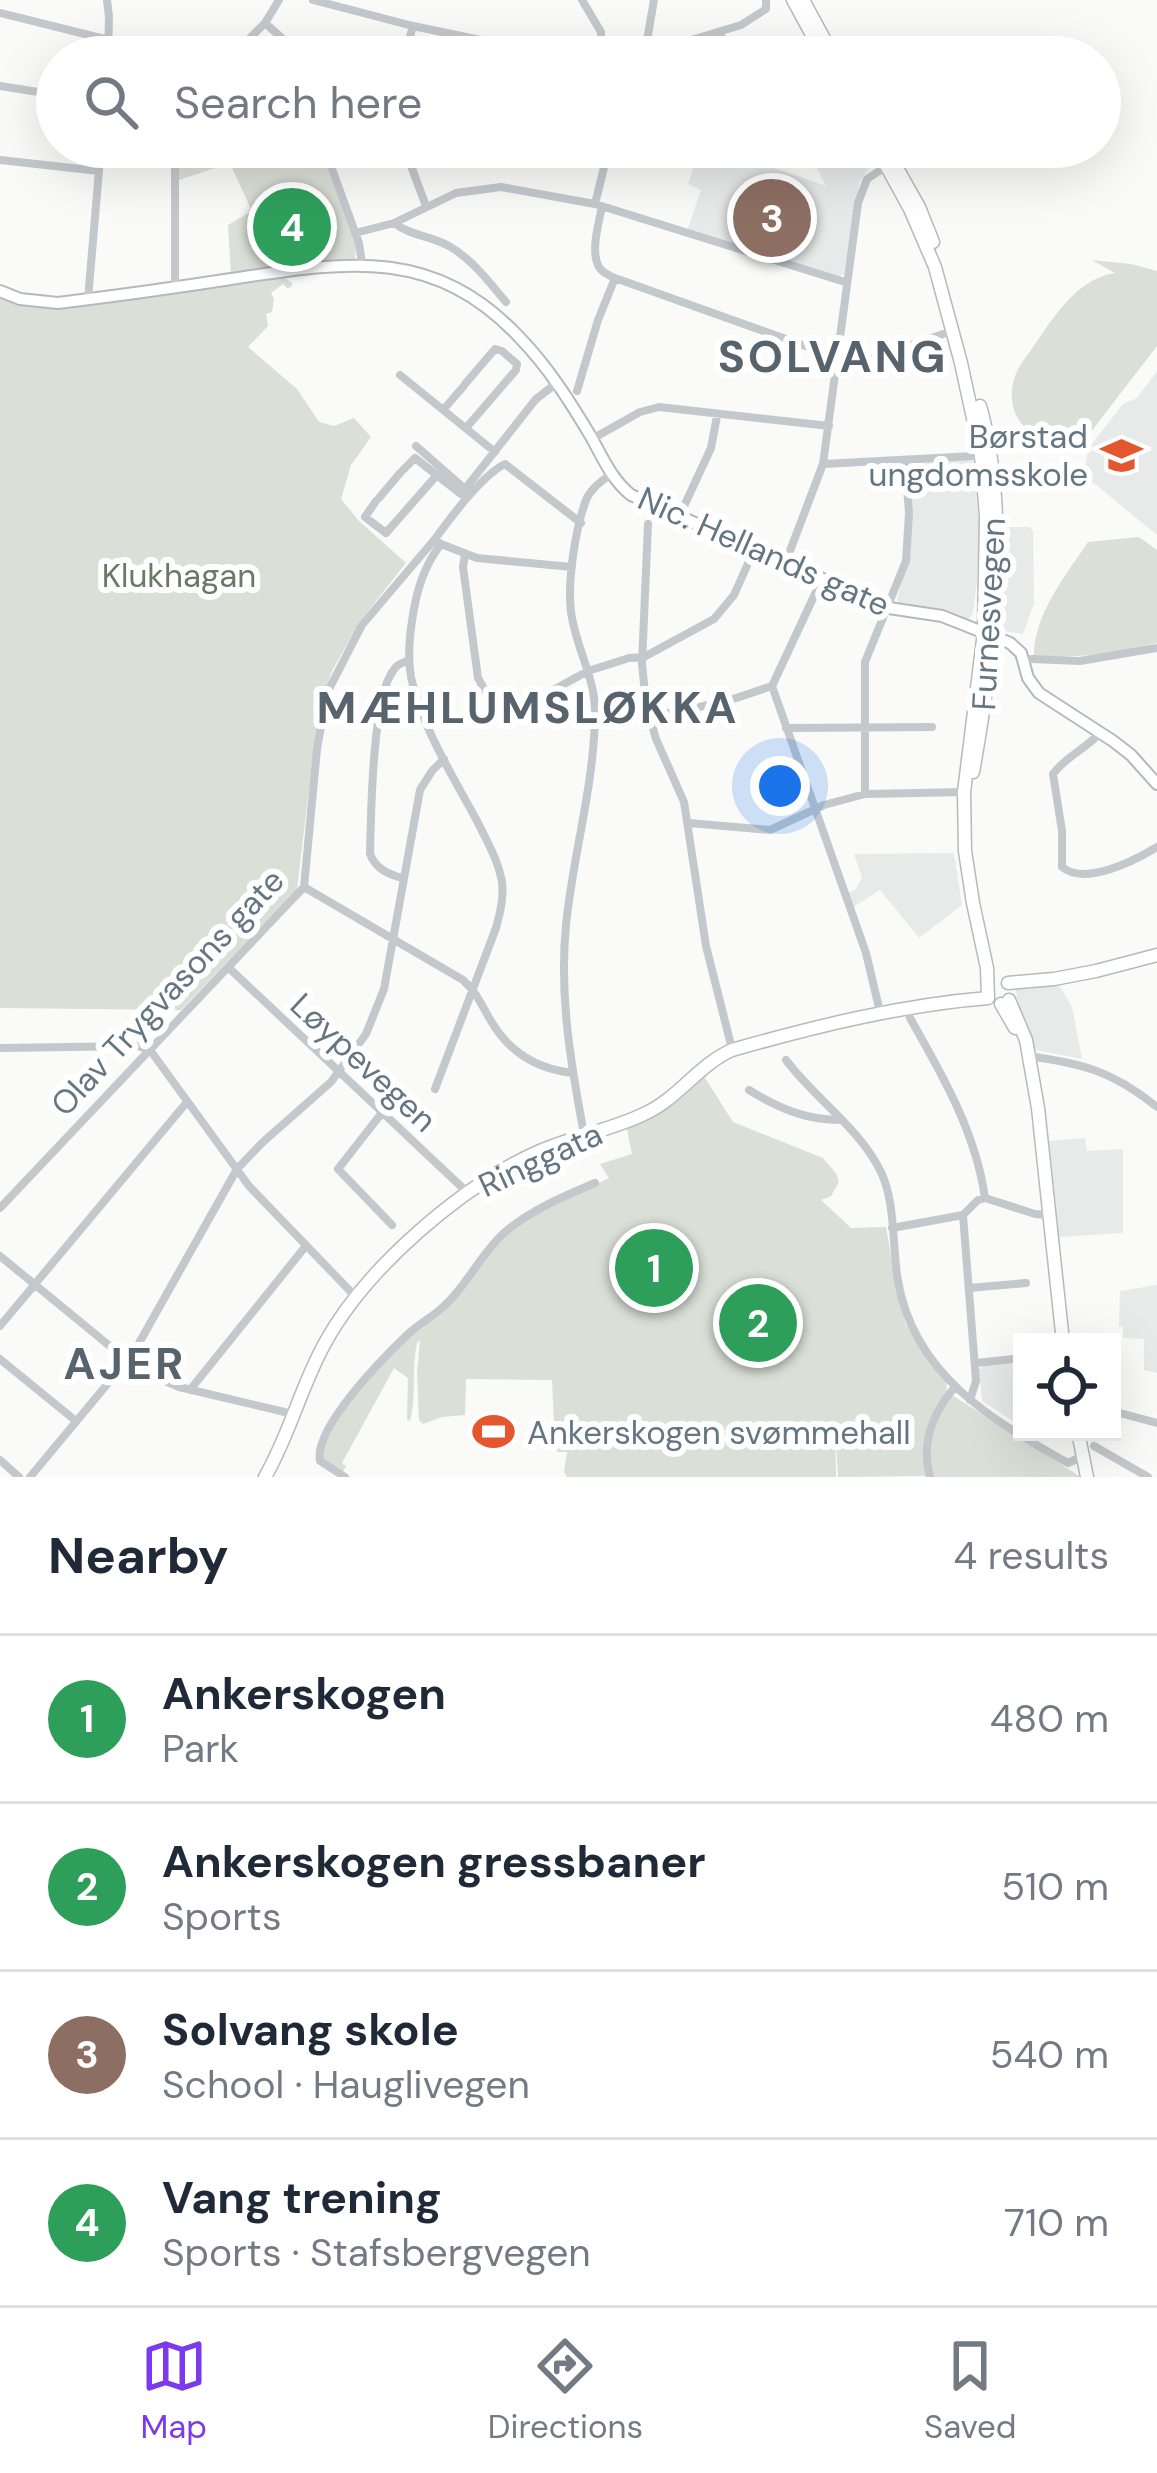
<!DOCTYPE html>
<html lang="en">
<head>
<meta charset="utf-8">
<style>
	:root { --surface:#fff; --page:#f6f6f7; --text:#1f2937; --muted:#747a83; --line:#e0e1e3; --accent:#7c3aed }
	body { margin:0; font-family:"DM Sans",sans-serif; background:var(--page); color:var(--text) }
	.controls { position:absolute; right:36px; bottom:36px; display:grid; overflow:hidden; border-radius:0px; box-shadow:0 12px 48px #0002 }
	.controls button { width:108px; height:108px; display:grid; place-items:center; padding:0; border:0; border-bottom:3px solid var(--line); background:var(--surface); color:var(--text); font:60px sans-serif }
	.you { position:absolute; left:780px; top:786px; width:42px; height:42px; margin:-30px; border:9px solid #fff; border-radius:50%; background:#1a73e8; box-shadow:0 0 0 18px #1a73e833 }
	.badge { display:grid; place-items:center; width:78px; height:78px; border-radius:50%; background:var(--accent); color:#fff; font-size:39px; font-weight:700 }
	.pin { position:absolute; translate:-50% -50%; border:6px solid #fff; box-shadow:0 3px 12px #0006 }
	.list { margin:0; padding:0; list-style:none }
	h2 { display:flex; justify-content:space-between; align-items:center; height:156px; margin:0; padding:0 48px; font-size:51px }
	h2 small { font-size:39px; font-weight:400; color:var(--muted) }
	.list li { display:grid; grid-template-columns:78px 1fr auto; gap:36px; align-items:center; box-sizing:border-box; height:168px; padding:0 48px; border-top:3px solid var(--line) }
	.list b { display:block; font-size:45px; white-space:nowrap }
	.list p { margin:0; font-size:39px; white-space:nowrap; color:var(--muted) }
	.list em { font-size:39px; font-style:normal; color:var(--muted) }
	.icon { flex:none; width:66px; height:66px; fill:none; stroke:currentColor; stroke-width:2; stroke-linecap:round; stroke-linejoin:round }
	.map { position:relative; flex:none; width:1157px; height:1477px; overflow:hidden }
	.search { position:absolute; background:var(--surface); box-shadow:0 12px 48px #0002; left:36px; right:36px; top:36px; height:132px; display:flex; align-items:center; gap:30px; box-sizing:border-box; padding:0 42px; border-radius:66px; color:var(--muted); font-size:45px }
	.sheet { height:828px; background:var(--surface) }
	nav { display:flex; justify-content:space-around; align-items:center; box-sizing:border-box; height:168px; border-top:3px solid var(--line); background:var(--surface); font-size:33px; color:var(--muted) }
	nav a { display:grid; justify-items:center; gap:6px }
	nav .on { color:var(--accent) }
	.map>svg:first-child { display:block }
</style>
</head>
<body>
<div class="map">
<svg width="1157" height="1477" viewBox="0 0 1157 1477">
	<rect width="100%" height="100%" fill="#fafaf8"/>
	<path fill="#e8e9e9" d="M700,147h42l-2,9 86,30 -19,-39h53l10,19 -11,17 -15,91 -7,3 -150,-46 14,-41 -13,-6z
		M1157,371v164l-73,-60 4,-26 35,-45 14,-6z
		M973,459l6,66 -2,57 -4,30 -4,7 -70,-13 -2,-7 14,-50 -3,-86z
		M1009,527h21l3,4 1,72 -11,31 -17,-3 -6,-8 -2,-20 3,-69z
		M954,853l8,52 -43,33 -39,-48 -28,18 -5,-15 8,-3 7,-12 -8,-24z
		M1051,972l21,35 10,52 -46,-9 -18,-45 -4,-25z
		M1085,1138l2,13 36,-2v84l-64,4 -10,-96z
		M1157,1285v88l-13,-3v-31l-21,-1v-11l-4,-1 1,-35z
		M1022,1361v66l-40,-26 -3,-32 6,-4z"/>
	<path fill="#dadfd7" d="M178,147h143l35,98 -1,14 -2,3 -122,13 -3,-50 24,-14 -20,-43 -5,-4 -48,16z
		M1092,260l39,4 26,7v75l-77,100c-12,-9 -24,-3 -38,-8 -32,-12 -38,-47 -21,-74 26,-34 49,-84 94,-91z
		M281,275l11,8v3l-4,3 -5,-5 -12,9 3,6 -2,13 -6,2 2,12 -20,21 49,42 22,33 15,4 20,-8 17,19 -20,28 -10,34 18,22 47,42 -45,57 -28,49 -8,21 -8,34 -20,165 -116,121 -181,-2v-714l22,9z
		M1139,537l18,13v93c-44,11 -78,15 -123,13 0,-42 32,-81 54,-114z
		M702,1073l31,49 90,36 13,15 3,9 -8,14 -10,4 30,28 35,-1 11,64 9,34 40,55 1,9 -22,52 3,35 -90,1 -3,-52 1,52h-269l-3,-5 3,-20h-10l2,-19 -7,-1 2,-9 -2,-43 -86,-1 -1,36 -23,2 -19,7 -4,-4 -2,-47 3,-33 -3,3c-6,26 0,53 -7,78l-3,-1 1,-42 -14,-10 -52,95 4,3 -4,7 -22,-15 12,-33 13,-18 60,-67 39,-31 60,-73 32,-22 73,-36 -9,-14 32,-10 -6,-29z
		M952,1395l127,81v1h-146c-7,-29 1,-58 19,-82z"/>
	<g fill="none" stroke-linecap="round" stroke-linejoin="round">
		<defs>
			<path id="secondary" d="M0,291l20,8 38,4c57,-7 115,-15 173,-24 113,-17 202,-34 289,59 28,29 49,62 70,97 12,21 21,44 41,60l258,113 53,8 68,27 11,10 7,25 11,15 74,48 18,14 26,29"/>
			<path id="primary" d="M793,0l31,57
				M803,0l31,57
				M876,147l34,62 25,58 26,96 20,92 5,61 -2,116 -20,160 1,59 8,52 14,65 1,30
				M885,147l34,60 14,35
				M973,772c20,-110 38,-257 7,-366
				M1008,983l46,-4 42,-8 61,-16
				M1009,1000l17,40 12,68 25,234
				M1001,1004l14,24
				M1078,1432l9,45
				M265,1477c25,-43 36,-91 60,-134 41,-75 137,-158 215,-192 34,-15 71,-21 104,-37 34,-15 54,-49 88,-64 84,-24 170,-45 256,-52"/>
		</defs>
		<use href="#secondary" stroke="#b3babf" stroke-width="14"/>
		<use href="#primary" stroke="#b5babe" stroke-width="15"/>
		<path stroke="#c3c8cc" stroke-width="8" d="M107,0l2,17 -1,40
			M313,0l100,26 150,31
			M582,0l19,32 1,25
			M0,13l177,44
			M265,23l18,16 9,18
			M720,32l8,25
			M648,53l93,-28 25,-16v-9
			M231,57l34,-34 14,-23
			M404,57l9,-31
			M643,57l5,-4 -2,-7 8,-46
			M0,86l57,9
			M175,147v141
			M324,147l35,96 3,21
			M101,154l19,-1 9,-6
			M407,155l19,51
			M0,160l99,11
			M595,204l14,-57
			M602,207c-3,15 -12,45 -3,60 3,6 10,8 16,11l213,76 39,6 76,-26
			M394,223c15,12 37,13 55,23 23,13 40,36 57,56
			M355,233l39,-10 62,-30 45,-6 94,17 250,78
			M88,299l13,-152
			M400,375l95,77
			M465,384l30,-35 7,2 15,13 -1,6 -50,58
			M577,391l21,-71 17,-42
			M443,410l20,-23
			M592,439l48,-27 19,-5 170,19
			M416,446l49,43 71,-90 21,-16
			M823,464l151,-8
			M403,470l12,-12 46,36 4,-5
			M379,498l21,-25
			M376,501l-11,16 21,16 51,-58
			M679,517l32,-69 6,-32
			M648,524l-6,140 4,39 10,36 28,63 22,144 26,103
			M435,539c16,-22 47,-64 70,-75l76,59
			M465,555l-2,12 15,111 11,20 8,6 23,4 68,-37 41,-13 15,-1 70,-38 20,-24 20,-45
			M785,564l38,-100 35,-261 9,-24 21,-14
			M1031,659l49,2 77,-13
			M772,686l94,267 14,59
			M649,717l75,-15 48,-16 50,-107
			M786,728l146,-1
			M1101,732c-14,16 -36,25 -48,42l9,57v36c23,19 72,-6 95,-20
			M865,794v-132l41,-101 3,-48 -4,-52
			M689,823l81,7 54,-25 41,-11 102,-2
			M402,878c-14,-4 -26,-9 -32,-24 1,-37 2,-156 23,-183 5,-8 8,-7 16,-11
			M304,887l159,93c14,13 19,26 28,41 18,31 46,48 81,52
			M229,968l238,224
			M910,1018c32,56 66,115 75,180
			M0,1048l137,-2 13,4 99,136 103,107
			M1029,1056c55,8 83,15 128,51
			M786,1060c29,39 73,67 95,112 15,32 11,75 17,109 16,94 94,139 170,182l13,-6
			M435,1089l61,-161c4,-15 8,-30 6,-46 -4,-22 -15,-41 -25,-61 -23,-43 -56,-95 -66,-144 -3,-18 -2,-37 1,-56 4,-28 11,-54 29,-77l36,14 95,9
			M749,1090c31,19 57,30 93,30
			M381,1114l-43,55 54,56
			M584,1134c-13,-69 -25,-138 -18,-209 7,-70 28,-139 29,-210 1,-35 -17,-63 -23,-97 -6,-31 3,-88 14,-118 5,-12 16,-19 25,-26
			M0,1208l304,-321 13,-138 10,-56 35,-68 73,-86 6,5
			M963,1215l13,166 -6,19
			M892,1228l71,-13 15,-15 7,-2 50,16 13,1
			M0,1256l139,114 40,17 114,27
			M969,1288l57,-5
			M0,1326l187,-224
			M0,1359l76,62
			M976,1363l46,-5
			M190,1390l115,-143
			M1112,1411l45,12
			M1094,1446l54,31
			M0,1460l19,17
			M30,1477l104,-125 103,-183 26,-27 68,-60 35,-48 18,-45 36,-199 12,-19 12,-12
			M345,1477l-25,-16c-7,-33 64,-104 88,-127 12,-11 26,-18 37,-29 23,-21 36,-52 60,-73 26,-22 59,-36 90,-49
			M930,1477c-9,-33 2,-63 24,-89"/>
		<use href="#secondary" stroke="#fff" stroke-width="10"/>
		<use href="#primary" stroke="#fff" stroke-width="12"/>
	</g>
	<defs>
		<symbol id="school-bare" viewBox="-9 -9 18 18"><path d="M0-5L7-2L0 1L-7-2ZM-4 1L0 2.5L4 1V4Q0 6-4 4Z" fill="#e4572e" stroke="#fff" stroke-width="2.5" paint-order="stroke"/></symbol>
		<symbol id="stadium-bare" viewBox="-9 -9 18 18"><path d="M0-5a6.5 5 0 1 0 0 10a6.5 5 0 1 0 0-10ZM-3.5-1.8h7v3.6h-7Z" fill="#e4572e" stroke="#fff" stroke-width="2.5" paint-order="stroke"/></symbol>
	</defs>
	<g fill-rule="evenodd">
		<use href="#school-bare" x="1092" y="426" width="59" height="59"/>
		<use href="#stadium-bare" x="464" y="1402" width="59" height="59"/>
	</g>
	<g text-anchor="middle" stroke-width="12" stroke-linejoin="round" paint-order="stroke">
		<g font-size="33" fill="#657683" stroke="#fff" text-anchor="end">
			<text x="1088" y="448">Børstad<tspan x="1088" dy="38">ungdomsskole</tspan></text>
			<text x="527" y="1444" text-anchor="start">Ankerskogen svømmehall</text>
		</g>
		<g font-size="33" fill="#657683" stroke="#fff">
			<text transform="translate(764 551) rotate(24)" y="12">Nic. Hellands gate</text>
			<text transform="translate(988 614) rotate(-87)" y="12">Furnesvegen</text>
			<text transform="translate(167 992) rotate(-47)" y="12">Olav Trygvasons gate</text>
			<text transform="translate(364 1062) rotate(43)" y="12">Løypevegen</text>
			<text transform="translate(540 1159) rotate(-25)" y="12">Ringgata</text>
		</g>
		<g font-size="33" fill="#687a64" stroke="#fff">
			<text x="179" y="587">Klukhagan</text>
		</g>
		<g font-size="45" font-weight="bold" letter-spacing="3" fill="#57646e" stroke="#fff">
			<text x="833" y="372">SOLVANG</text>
			<text x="528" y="723">MÆHLUMSLØKKA</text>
			<text x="125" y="1379">AJER</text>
		</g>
	</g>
</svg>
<div class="controls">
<button><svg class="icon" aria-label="locate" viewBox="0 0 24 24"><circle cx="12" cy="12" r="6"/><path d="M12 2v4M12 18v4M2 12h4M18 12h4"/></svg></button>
</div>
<div class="you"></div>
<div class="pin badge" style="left:654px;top:1268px;background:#2e9e5b">1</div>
<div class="pin badge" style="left:758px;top:1323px;background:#2e9e5b">2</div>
<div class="pin badge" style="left:772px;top:218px;background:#8d6e63">3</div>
<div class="pin badge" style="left:292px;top:227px;background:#2e9e5b">4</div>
<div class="search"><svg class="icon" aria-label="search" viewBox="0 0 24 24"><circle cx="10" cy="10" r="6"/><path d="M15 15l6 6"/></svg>Search here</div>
</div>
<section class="sheet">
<h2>Nearby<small>4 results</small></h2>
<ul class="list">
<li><span class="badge" style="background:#2e9e5b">1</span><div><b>Ankerskogen</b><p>Park</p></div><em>480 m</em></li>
<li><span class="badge" style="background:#2e9e5b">2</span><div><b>Ankerskogen gressbaner</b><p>Sports</p></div><em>510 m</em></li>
<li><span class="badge" style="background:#8d6e63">3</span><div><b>Solvang skole</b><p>School · Hauglivegen</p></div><em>540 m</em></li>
<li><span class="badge" style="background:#2e9e5b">4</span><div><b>Vang trening</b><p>Sports · Stafsbergvegen</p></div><em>710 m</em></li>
</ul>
</section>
<nav>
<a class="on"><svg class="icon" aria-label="map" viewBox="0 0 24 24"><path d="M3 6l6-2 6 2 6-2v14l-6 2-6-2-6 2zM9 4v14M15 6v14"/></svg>Map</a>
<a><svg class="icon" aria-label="directions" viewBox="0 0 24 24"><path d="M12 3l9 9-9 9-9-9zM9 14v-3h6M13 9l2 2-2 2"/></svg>Directions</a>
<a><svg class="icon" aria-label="saved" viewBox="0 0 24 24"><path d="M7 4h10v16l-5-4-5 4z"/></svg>Saved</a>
</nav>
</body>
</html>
